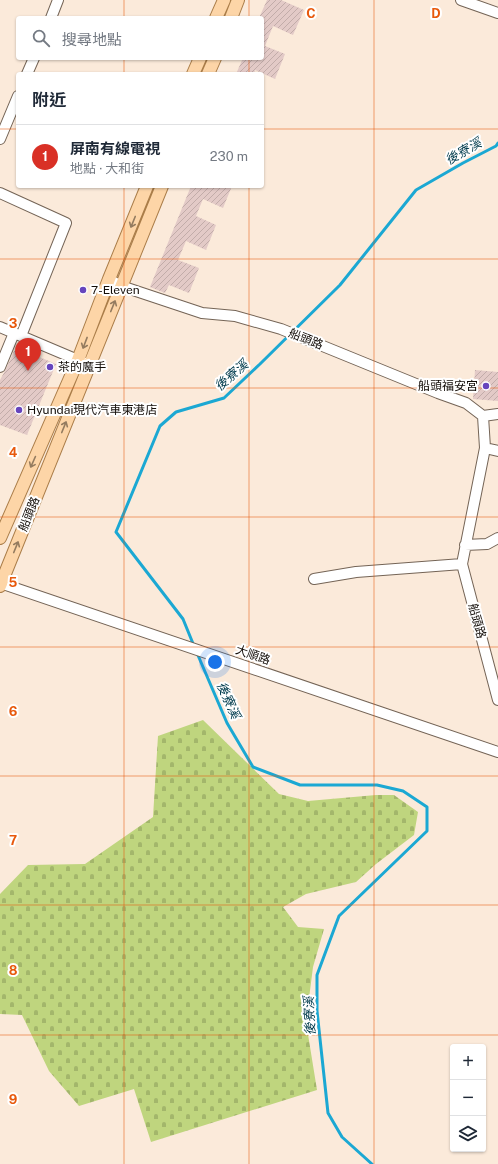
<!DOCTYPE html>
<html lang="zh-TW">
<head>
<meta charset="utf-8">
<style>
	:root { --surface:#fff; --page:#f6f6f7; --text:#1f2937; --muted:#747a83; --line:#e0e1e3; --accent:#d93025 }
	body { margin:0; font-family:"Public Sans","Noto Sans TC",sans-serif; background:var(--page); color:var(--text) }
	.controls { position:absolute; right:12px; bottom:12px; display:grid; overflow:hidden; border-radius:4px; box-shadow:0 1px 3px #0004 }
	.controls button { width:36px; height:36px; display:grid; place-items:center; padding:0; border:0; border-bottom:1px solid var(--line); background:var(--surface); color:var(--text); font:20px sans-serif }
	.you { position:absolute; left:215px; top:662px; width:14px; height:14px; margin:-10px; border:3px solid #fff; border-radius:50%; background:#1a73e8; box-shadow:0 0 0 6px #1a73e833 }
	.badge { display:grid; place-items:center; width:26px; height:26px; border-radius:50%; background:var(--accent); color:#fff; font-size:13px; font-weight:700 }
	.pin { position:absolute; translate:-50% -33px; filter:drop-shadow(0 1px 2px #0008) }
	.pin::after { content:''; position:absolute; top:21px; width:14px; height:12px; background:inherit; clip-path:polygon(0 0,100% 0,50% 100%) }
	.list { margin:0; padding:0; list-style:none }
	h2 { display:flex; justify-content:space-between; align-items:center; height:52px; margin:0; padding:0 16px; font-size:17px }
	h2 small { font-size:13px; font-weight:400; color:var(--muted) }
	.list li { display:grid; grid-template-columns:26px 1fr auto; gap:12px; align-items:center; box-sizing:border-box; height:64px; padding:0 16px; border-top:1px solid var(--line) }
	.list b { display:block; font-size:15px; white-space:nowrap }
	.list p { margin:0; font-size:13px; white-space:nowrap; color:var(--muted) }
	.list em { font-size:13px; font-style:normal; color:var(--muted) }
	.icon { flex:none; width:22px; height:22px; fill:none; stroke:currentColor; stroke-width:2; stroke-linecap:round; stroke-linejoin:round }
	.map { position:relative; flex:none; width:498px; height:1164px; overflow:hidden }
	.search { position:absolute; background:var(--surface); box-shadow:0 1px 3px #0004; left:16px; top:16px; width:248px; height:44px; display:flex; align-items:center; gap:10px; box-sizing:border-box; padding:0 14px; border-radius:4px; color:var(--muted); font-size:15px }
	.panel { position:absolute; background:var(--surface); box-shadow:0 1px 3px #0004; left:16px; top:72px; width:248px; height:116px; border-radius:4px }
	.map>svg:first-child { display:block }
</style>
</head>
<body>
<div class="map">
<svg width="498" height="1164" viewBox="0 0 498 1164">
	<defs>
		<pattern id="cemetery-stones" width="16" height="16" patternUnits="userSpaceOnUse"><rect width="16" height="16" fill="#bfd57e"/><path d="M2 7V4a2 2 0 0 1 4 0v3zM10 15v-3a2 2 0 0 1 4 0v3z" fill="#a3b66b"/></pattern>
		<pattern id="building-hatch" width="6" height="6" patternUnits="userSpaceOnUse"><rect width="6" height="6" fill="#e3cac7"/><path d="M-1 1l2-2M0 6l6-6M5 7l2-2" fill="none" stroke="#c2aca9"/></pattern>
	</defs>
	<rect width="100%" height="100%" fill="#fbeada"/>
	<path fill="url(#cemetery-stones)" d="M203,720l76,74 29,7 68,-6h18l24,17 -4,23 -38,29 -20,18 -50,12 -23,13 15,20 26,2 -11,38 -7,55 11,68 -166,52 -17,-53 -55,17 -30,-35 -27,-56 -22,-1v-120l28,-29 57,-1 68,-47 5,-81z"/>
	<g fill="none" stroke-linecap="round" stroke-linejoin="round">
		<path stroke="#1ba8d3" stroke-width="3" d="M194,646l-11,-27 -67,-87 44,-106 16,-14 48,-14 36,-34 80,-79 76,-95 47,-27 33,-17 2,-3
			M197,653l30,70 26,44 47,18h77l26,6 24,16v24l-88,85 -22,59v36l11,102 14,24 30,27"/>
	</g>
	<path fill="url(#building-hatch)" d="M267,0h14l23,10 -11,25 -20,-9 -8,20 20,8 -10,25 -20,-9 -1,4h-18l7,-16h19v-40h-3z
		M191,186h41l-9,22 -20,-9 -7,17 20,9 -10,25 -20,-9 -8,19 21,8 -10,25 -20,-8 -4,8 -15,-6z
		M14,351h11l31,13 -29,71 -27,-10v-45l6,-11z
		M475,370l23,2v29l-25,-2z"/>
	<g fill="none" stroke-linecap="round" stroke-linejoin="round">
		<defs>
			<path id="minor" d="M461,0l37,13
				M51,18l7,-18
				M27,74l7,-16
				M0,139l18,-43
				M0,193l66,30 -45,113
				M109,279l12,7 81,27 33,3 46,13 157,64 28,10 17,13 2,32 -23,116 36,136
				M0,327l85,36
				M0,367l14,-34
				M483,416l15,-2
				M485,448l13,3
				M465,545l22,-1 11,-6
				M314,579l42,-7 106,-8
				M0,583l498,169"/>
			<path id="major" d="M216,18l8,-18
				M231,18l7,-18
				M193,74l7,-16
				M208,74l7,-16
				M0,538l78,-178 31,-81 38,-93
				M0,586l162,-400"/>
		</defs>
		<use href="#minor" stroke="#746456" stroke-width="12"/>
		<use href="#major" stroke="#aa7d49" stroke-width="14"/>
		<use href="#minor" stroke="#fff" stroke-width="10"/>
		<use href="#major" stroke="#fdd5a7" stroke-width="12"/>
	</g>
	<defs><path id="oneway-shaft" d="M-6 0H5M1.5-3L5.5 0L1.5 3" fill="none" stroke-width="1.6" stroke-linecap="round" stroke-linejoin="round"/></defs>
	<g stroke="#947b5f">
		<use href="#oneway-shaft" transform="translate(133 222) rotate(112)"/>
		<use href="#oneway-shaft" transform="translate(113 306) rotate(-68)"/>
		<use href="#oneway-shaft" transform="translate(85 343) rotate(111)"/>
		<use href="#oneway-shaft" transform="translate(64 427) rotate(-68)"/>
		<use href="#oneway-shaft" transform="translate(33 462) rotate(114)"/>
		<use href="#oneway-shaft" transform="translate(16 547) rotate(-68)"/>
	</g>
	<path fill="none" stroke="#e8590c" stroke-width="1" stroke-opacity="0.55" d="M124,0v18M249,0v18M374,0v1164M124,58v16M249,58v16M0,129h18M262,129h236M124,186v978M249,186v978M0,259h498M0,388h498M0,517h498M0,647h498M0,776h498M0,905h498M0,1035h498"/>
	<g fill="#6645bd" stroke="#fff" stroke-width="1.5">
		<circle cx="83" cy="290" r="4"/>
		<circle cx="50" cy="367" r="4"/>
		<circle cx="486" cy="386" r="4"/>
		<circle cx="19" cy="410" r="4"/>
	</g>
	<g text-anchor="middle" stroke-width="4" stroke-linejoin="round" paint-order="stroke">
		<g font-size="12" fill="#130d08" stroke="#fff" text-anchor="start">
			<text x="91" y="294">7-Eleven</text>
			<text x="58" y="371">茶的魔手</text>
			<text x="478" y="390" text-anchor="end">船頭福安宮</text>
			<text x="27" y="414">Hyundai現代汽車東港店</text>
		</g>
		<g font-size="12" fill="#130d08" stroke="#fff">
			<text transform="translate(306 339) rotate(22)" y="4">船頭路</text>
			<text transform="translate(29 514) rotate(-68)" y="4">船頭路</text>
			<text transform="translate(477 621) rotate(75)" y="4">船頭路</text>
			<text transform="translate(253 655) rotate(19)" y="4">大順路</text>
		</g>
		<g font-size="13" font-style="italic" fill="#013b4d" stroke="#fff">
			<text transform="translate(463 151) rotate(-30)" y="5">後寮溪</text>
			<text transform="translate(231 375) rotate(-41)" y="5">後寮溪</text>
			<text transform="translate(229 700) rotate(66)" y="5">後寮溪</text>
			<text transform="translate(309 1016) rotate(-93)" y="5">後寮溪</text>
		</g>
	</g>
	<g font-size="13" text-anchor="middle" font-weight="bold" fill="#e8590c" stroke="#fff" stroke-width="4" stroke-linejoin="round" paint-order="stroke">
		<text x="311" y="18">C</text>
		<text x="436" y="18">D</text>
		<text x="13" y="328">3</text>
		<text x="13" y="457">4</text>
		<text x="13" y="587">5</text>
		<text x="13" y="716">6</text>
		<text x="13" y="845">7</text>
		<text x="13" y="975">8</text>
		<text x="13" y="1104">9</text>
	</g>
</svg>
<div class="controls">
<button>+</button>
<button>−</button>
<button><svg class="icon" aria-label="layers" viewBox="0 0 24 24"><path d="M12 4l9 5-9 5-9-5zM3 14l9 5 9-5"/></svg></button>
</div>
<div class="you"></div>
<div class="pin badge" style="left:28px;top:371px">1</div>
<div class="search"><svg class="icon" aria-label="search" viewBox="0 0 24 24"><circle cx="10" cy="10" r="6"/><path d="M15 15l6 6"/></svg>搜尋地點</div>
<section class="panel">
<h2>附近<small></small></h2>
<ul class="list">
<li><span class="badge">1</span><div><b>屏南有線電視</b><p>地點 · 大和街</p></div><em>230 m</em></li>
</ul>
</section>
</div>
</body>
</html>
